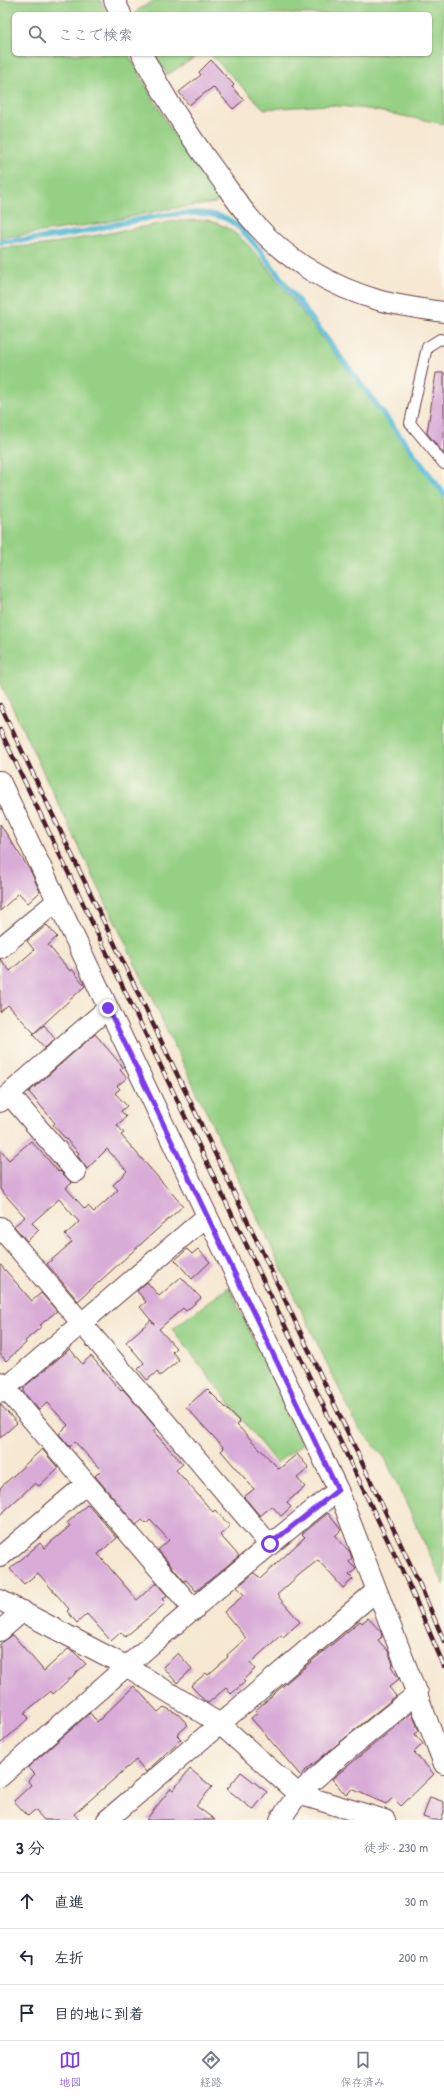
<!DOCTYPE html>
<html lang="ja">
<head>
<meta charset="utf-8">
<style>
	:root { --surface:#fff; --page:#f2f2f3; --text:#1f2937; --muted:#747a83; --line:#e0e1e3; --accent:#7c3aed }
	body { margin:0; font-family:"Patrick Hand","Klee One",sans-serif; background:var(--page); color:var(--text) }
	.stop { position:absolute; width:12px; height:12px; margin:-9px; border:3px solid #7c3aed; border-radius:50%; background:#fff }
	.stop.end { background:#7c3aed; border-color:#fff; box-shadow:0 1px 4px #0008 }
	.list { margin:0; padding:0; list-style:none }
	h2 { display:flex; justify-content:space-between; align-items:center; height:52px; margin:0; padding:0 16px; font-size:17px }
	h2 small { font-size:13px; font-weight:400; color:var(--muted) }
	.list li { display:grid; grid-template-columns:26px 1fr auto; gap:12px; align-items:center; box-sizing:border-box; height:56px; padding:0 16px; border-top:1px solid var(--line) }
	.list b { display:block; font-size:15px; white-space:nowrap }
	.list em { font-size:13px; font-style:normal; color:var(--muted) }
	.icon { flex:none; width:22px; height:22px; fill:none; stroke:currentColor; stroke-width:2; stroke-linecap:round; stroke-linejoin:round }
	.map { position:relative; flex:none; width:444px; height:1820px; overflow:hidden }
	.search { position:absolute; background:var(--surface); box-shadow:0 1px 3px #0004; left:12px; right:12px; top:12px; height:44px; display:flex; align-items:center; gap:10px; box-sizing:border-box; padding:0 14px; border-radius:6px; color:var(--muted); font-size:15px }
	.sheet { height:220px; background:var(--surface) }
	nav { display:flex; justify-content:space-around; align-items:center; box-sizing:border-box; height:56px; border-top:1px solid var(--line); background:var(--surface); font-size:11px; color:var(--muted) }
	nav a { display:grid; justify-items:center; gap:2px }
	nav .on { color:var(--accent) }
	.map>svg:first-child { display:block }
</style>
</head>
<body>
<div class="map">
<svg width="444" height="1820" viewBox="0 0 444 1820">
	<rect width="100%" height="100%" fill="#fbf7ec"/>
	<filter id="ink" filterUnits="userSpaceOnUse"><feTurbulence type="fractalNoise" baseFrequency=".025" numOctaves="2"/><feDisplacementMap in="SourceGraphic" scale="8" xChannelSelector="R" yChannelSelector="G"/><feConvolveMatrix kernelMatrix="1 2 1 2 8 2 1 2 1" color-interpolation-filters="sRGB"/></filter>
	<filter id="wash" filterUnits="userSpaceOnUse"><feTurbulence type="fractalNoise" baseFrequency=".012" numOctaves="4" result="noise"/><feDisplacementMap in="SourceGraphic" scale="16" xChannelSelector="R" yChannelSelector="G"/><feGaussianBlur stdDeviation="0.9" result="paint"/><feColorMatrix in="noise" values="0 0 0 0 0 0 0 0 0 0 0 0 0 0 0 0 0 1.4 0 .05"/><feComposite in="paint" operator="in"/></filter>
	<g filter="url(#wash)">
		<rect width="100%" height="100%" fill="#f6e8d2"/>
		<path fill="#95d084" stroke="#707858" d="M0,0h100l7,14h-93v40h114l45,79 47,66 -5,4 -54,7 -59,13 -102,15z
			M155,0h289v124l-77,-15 -38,-4 -65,4 -54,-55h220v-40h-296l4,-4z
			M154,54h46l-33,21z
			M208,220c25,7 35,20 52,38l184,236v1091l-59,-127 -28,-32 -357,-744v-434l44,-3 131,-24z
			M229,1287l74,157 -27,19 -104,-134z"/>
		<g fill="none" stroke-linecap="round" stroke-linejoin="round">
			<path stroke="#58bbd7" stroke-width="5.5" d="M0,242c25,-2 51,-4 75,-9 40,-7 109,-29 147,-16 15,5 26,20 36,31l186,246"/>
		</g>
		<g id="blocks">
			<path fill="#d8acd7" d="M211,60l23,25 -2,2 12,13 -11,9 -20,-22 -24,18 -10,-13 22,-17 -2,-3z
				M436,373h8v81l-17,-21z
				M0,824l31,48 9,20 -12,11 -9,-10 -19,18z
				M47,925l10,12 -9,8 22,26 2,-2 13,17 -51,47 -26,-28 -8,7v-53l10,12 24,-21 -7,-9z
				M44,1025l11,14 -10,9 -12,-13z
				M95,1034l28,33 -3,3 7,8 -10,8 3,3 -5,4 12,13 -6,5 5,6 -9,8 7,8 -3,2 62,71 -105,95 -31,-37 25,-22 -7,-7 14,-13 -20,-23 -27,24 7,7 -12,11 -13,-15 11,-9 -25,-28v-39l9,10 22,-19 28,31 1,-1 12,12 -6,5 19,21 3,-3 6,6 24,-22 -5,-5 14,-14 -20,-22 -20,20 -10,-14 2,-2 -26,-28 2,-2 -26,-31z
				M187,1249l5,5 6,-5 12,13 -18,17 -17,-19z
				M0,1264l32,37 9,-8 16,18 -17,14 2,1 -17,15 1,2 -20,18 -6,-7z
				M181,1277l20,21 -15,13 -3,-3 -24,21 17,19 -4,4 7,8 -19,16 -3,-4 -10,8 -9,-11 6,-6 -18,-21 25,-22 3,4 -14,-17 6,-5 -9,-11 10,-9 12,14z
				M70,1349l12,15 9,-8 30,35 2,-2 33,39 -3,3 30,33 -7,6 37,42 2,-2 15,16 -10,9 19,21 -43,35 -10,-11 -2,1 -26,-31 11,-10 -19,-20 -4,4 -4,-4 -6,5 -41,-49 6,-6 -26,-28 -5,5 -11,-13 9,-9 -21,-22 -8,7 -15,-17v-6z
				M207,1389l33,33 -3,3 42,44 18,-15 12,14 -12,10 8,9 -18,15 4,5 -10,9 -9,-10 -12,10 -16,-19 10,-8 -33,-38 3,-3 -38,-41z
				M0,1404l17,19 -17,15z
				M42,1449l16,19 -19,18 -4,-3 -35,32v-27z
				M88,1504l29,34 -19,16 39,46 19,-17 11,12 -5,4 4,4 -23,19 -18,15 -4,-5 -10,9 -24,-27 -10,9 -10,-12 2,-2 -31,-36 -14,11 -14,-15 30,-26 4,5 26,-22 -3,-3z
				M328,1513l13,17 -6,6 15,16 2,6 -3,4 7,7 -7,6 4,4 -10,9 -25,-28 -19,15 -22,20 23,27 -17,15 -2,-2 -31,28 5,6 -12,11 2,2 -14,12 -5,-6 -18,15 -3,-2 -14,-15 15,-13 2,2 20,-18 -1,-2 19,-17 -22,-26 20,-17 -7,-8 17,-14 7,5 44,-41 -3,-3z
				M368,1618l13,14 1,5 -4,3 10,11 5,13 -2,2 8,13 -10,8 7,9 -96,79 -49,-57 7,-6 -2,-2 37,-33 67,-56 2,2z
				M13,1635l31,36 24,-22 6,3 12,12 -33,30 -2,-3 -27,22 5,5 -29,26v-100z
				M178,1653l14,16 -15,14 -14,-16z
				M134,1686l24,26 6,-5 14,7 10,11 -11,10 4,4 -35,33 -10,-12 -62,54 5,6h-35l-9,-10 -7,6 -14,-15 17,-16 -3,-4 7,-7 -7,-7 62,-54 7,9z
				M412,1713l7,18 -4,3 8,10 -9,8 20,22 -33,32 -8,-8 -7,6 -34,-15 -6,6 -14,-16z
				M190,1769l22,18 -16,19 19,14h-69l25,-32 2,2z
				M241,1772l26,20 -14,18 -26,-21z
				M430,1797l14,5v10l-3,8h-9l-9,-3z"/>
		</g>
	</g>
	<g filter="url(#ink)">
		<use href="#blocks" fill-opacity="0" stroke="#643d44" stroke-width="1"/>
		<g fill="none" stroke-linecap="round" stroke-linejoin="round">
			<defs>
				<path id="lane" d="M444,340l-4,-1 -13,8 -17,76 34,41"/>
				<path id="street" d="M114,0l7,14
					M142,54c21,41 46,80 74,118 13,18 25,37 40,53 32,36 76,62 122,75 21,6 44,9 66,12
					M0,781l338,709 106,274
					M0,948l57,-47
					M9,1094l67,78
					M0,1102l108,-94
					M0,1227l269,317
					M0,1382l194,228
					M0,1393l207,-177
					M0,1557l86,-73
					M0,1600l126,66 94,58 78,70 87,26
					M0,1631l23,-20
					M0,1777c111,-98 222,-195 338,-287
					M107,1820l269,-229
					M280,1820l18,-26 41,-37 79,-64"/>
			</defs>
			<use href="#lane" stroke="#643d44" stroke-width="12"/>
			<use href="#street" stroke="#643d44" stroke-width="22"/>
			<use href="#lane" stroke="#fff" stroke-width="10"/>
			<use href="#street" stroke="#fff" stroke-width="20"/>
			<defs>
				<path id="rail" d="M0,705l268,559 151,319 25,58
					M0,730l410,857 34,79"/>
			</defs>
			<use href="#rail" stroke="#4a1f2b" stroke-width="4.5"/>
			<use href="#rail" stroke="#fbf7ec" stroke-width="3" stroke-dasharray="9" stroke-linecap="butt"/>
		</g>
	</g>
	<g fill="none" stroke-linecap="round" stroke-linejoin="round" filter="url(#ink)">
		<path stroke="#7c3aed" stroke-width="5" d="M108,1008l230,482 -68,54"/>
	</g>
</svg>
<div class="stop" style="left:270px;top:1544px"></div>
<div class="stop end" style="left:108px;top:1008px"></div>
<div class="search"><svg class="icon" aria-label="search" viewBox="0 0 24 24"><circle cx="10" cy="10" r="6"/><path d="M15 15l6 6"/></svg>ここで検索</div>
</div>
<section class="sheet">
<h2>3 分<small>徒歩 · 230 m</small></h2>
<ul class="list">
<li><svg class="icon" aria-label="ahead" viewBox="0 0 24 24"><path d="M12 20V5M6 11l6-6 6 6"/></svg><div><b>直進</b></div><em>30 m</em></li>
<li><svg class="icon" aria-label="left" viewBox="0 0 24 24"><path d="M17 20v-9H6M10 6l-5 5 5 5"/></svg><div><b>左折</b></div><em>200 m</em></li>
<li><svg class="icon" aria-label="arrive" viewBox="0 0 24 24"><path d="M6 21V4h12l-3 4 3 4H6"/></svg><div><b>目的地に到着</b></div></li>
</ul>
</section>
<nav>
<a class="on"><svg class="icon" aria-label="map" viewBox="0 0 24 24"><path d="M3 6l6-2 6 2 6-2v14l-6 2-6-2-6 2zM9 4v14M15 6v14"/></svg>地図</a>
<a><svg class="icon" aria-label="directions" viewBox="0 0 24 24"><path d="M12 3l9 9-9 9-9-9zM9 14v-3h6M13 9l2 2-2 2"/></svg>経路</a>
<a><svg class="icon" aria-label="saved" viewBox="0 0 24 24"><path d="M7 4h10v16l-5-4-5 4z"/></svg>保存済み</a>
</nav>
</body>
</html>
